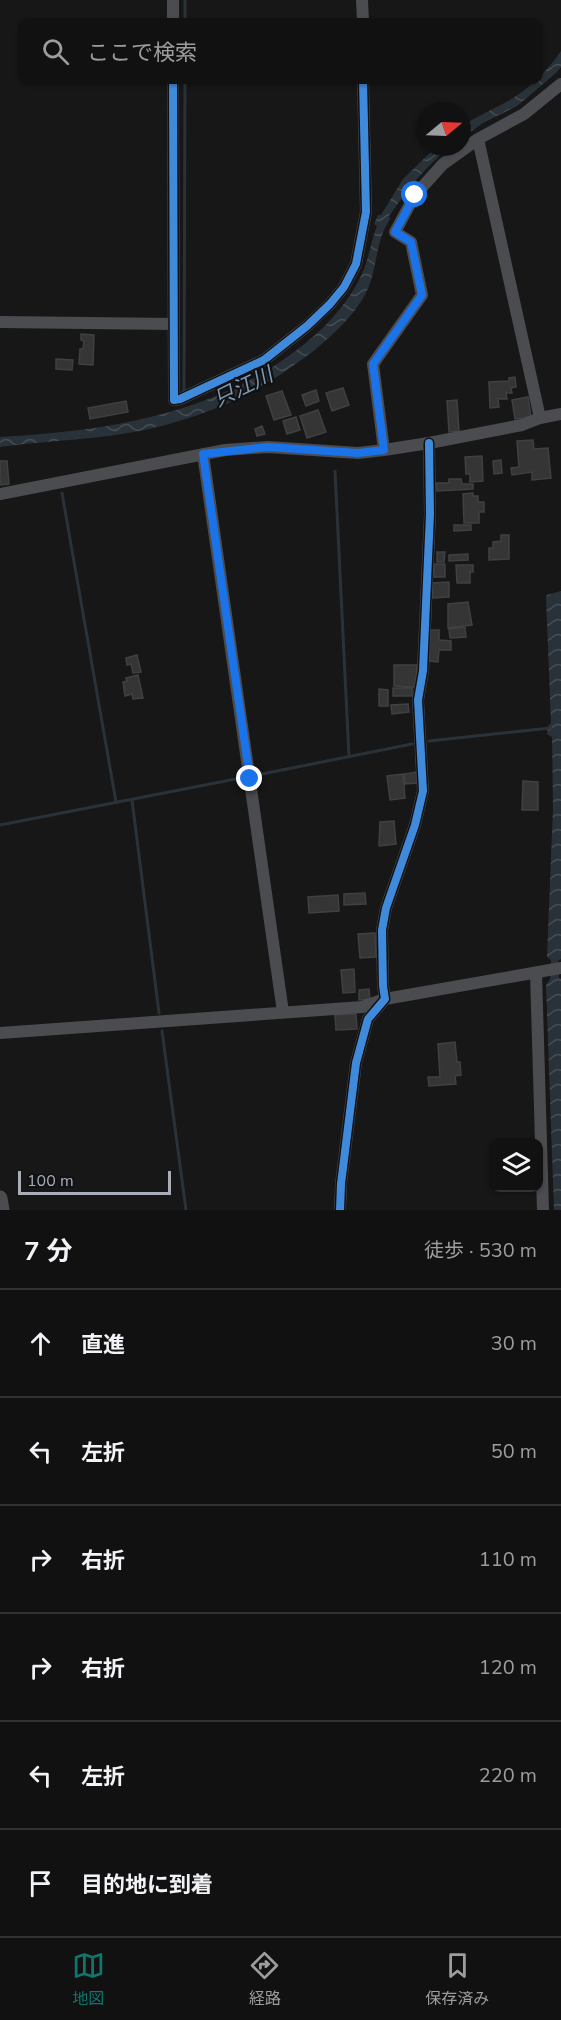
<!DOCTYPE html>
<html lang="ja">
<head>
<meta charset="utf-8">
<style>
	:root { --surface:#111; --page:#1e1f1f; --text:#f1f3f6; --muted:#9c9d9f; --line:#303131; --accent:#0f766e }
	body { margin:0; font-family:"Nunito Sans","Noto Sans JP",sans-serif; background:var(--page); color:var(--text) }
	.controls { position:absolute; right:18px; bottom:18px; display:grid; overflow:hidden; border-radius:12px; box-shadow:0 2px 4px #0004 }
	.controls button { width:54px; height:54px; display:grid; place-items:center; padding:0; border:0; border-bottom:2px solid var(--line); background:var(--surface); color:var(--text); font:30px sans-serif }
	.compass { position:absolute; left:417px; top:102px; width:54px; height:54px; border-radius:50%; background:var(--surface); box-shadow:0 2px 4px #0004; rotate:71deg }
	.scale { position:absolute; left:18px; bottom:15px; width:153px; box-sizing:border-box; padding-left:6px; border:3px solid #a8adb8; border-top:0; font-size:16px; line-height:21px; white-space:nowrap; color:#a8adb8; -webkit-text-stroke:4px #111113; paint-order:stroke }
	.stop { position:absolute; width:18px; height:18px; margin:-14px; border:4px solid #1a73e8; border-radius:50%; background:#fff }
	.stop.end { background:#1a73e8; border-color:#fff; box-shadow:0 2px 6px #0008 }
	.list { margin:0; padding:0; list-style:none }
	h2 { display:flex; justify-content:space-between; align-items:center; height:78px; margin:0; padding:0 24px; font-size:26px }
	h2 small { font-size:20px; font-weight:400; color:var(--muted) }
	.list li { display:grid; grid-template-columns:39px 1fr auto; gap:18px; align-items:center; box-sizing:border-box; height:108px; padding:0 24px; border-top:2px solid var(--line) }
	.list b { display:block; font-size:22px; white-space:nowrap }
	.list em { font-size:20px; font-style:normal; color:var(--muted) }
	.icon { flex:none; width:33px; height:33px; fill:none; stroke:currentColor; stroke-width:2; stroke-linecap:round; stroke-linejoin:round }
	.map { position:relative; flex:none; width:561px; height:1210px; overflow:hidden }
	.search { position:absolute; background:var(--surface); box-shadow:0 2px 4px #0004; left:18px; right:18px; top:18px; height:66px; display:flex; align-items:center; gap:15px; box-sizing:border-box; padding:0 21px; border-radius:12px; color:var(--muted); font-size:22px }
	.sheet { height:726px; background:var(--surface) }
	nav { display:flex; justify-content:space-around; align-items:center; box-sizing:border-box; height:84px; border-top:2px solid var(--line); background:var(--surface); font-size:16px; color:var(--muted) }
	nav a { display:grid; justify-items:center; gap:3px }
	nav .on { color:var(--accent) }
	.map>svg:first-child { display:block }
</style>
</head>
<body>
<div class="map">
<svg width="561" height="1210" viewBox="0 0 561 1210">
	<defs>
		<pattern id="water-waves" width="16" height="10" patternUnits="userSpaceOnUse" patternTransform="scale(1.5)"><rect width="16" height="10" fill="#2a3239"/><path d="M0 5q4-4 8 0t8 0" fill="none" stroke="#464d54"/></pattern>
	</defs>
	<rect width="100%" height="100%" fill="#171717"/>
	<path fill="url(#water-waves)" d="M561,51v16l-5,6 -39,33 -34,17 -21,15v-12c11,-7 21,-12 33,-18 27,-13 49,-32 66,-57z
		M436,147h14c-25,20 -43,43 -61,69l1,3c-3,5 -6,10 -8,16 -8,23 -6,42 -20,65 -17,26 -40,45 -65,63 -55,41 -120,64 -188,73 -36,4 -73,6 -109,11v-10c103,-6 209,-21 294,-85 26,-19 48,-41 64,-70 10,-17 12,-38 19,-56l-3,-2 4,-9h3l22,-36z
		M561,591v368l-3,2 1,16 2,2v231h-7l-8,-225 4,-6 1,-19 -4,-3 6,-149 -1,-71 -5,-3 1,-8 3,-3 -5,-126 1,-2z"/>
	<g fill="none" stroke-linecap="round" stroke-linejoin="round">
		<path stroke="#2a3239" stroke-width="3" d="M185,22v-22
			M184,392l1,-312
			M335,471l14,286
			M62,493l54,309
			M429,741l121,-13
			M252,776l160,-32
			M132,800l27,213
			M0,825l246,-48
			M162,1031l24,179"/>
	</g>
	<path fill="#353536" stroke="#3f4043" stroke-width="1.5" d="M81,334l13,1 -1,30 -14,-1 1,-15h3l1,-8 -3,-1z
		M56,359l17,1 -1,10 -16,-1z
		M515,377l1,10 -5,1 1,5h-6l1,6h-9l1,8 -9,1 -1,-26 20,-1v-3z
		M343,388l6,17 -17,6 -6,-18z
		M316,390l3,11 -13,5 -4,-11z
		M282,391l9,24 -17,5 -8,-24z
		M528,397l3,20 -16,2 -3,-19z
		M457,400l2,31 -10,1 -2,-31z
		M126,401l2,11 -38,7 -2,-11z
		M318,410l8,22 -19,6 -7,-22z
		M296,417l4,13 -13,4 -4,-13z
		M262,426l3,8 -8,2 -2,-7z
		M533,440l1,9 14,-1 3,30 -19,2v-8l-20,3 -1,-7 8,-1 -2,-26z
		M482,456l1,25 -13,1v-8h-4l-1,-17z
		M501,460l1,13 -8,1 -1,-13z
		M0,461h7l2,23 -9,1z
		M449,479h12l1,5h11v5l-36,2 -1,-8h13z
		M473,493v3h5v6h6v10h-5v11h-15l-1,-29z
		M454,525h17v5l-17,1z
		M501,535h8v24l-20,1v-12h4v-6l8,-1z
		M437,552h8l-1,10h-7z
		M468,554v6l-19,1v-6z
		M434,564h11v13h-11z
		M456,565h17v7h-3v11h-13z
		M449,582v15l-17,1v-15z
		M468,602l4,23 -24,3v-24z
		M465,627l1,10 -16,1 -1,-9z
		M430,630h9v10l12,1v9h-12l-1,12 -9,-1z
		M137,655l4,17 -8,1 -2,-9 -4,1 -1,-7z
		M394,665h23l-2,22 -21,-1z
		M138,675l5,23 -10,1 -1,-5 -7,2 -2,-14 4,-1 -1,-3z
		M393,688h19v8h-19z
		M379,689l9,1v16h-9z
		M408,704l1,8 -17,2 -1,-9z
		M416,772l2,11 -13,1 -1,-10z
		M403,774l2,24 -15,2 -3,-24z
		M523,781l15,1v28h-16z
		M394,821l2,23 -17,2 1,-24z
		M365,893l1,11 -22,1v-11z
		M338,895l1,16 -30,2 -1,-16z
		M375,933l1,24 -16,1 -2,-24z
		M354,969l1,23 -12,1 -2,-23z
		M369,989l1,10 -11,1v-10z
		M356,1014l1,15 -21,1 -1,-15z
		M455,1042l2,20h3l1,13 -6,1 1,8 -27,2 -1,-9h12l-2,-33z"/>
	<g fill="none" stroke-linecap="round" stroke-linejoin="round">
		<path stroke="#4b4c50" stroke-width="12" d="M173,0v22
			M362,0l1,22
			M173,80l1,320 6,-1 84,-39 43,-34 23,-22 14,-17 12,-23 10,-52 -3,-132
			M478,139l62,279
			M0,322l174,2
			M384,450l-11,-86 49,-69 -11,-53 -16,-10 20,-37 28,-31 35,-25 46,-25 37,-30
			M203,454l80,558
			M0,494l225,-44 43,-3 90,6 26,-3 45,-7 93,-18 18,-7 21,-4
			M536,973l7,237
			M0,1033l362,-26 23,-8 176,-31
			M340,1210l1,-26 15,-121 12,-44 17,-20 -2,-13 -1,-56 4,-22 29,-83 8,-34 -5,-91 5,-29 7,-157 -1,-71"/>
		<path stroke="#4b4c50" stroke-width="15" d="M0,1198l2,12"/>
		<defs>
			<path id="cycleway" d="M173,80l1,320 6,-1 84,-39 43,-34 23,-22 14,-17 12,-23 10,-52 -3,-132
				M340,1210l1,-26 15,-121 12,-44 17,-20 -2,-13 -1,-56 4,-22 29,-83 8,-34 -5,-91 5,-29 7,-157 -1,-71"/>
		</defs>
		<use href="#cycleway" stroke="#111113" stroke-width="11"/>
		<use href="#cycleway" stroke="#408adc" stroke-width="8"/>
	</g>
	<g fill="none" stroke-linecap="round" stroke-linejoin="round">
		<path stroke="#1a73e8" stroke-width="8" d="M250,779l-47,-325 65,-7 90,6 26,-3 -11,-86 49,-69 -11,-53 -16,-10 20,-37"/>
	</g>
	<g text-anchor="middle" stroke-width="4.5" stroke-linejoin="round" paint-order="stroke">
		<g font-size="21" font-style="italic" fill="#7f9bb3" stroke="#111113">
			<text transform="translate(243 387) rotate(-26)" y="7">只江川</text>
		</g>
	</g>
</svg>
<div class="controls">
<button><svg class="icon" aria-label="layers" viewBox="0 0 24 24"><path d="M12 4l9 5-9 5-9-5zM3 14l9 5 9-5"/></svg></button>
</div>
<svg class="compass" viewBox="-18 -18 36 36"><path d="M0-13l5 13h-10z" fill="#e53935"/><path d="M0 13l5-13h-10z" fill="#9c9d9f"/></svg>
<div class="scale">100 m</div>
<div class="stop" style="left:415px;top:195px"></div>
<div class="stop end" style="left:250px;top:779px"></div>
<div class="search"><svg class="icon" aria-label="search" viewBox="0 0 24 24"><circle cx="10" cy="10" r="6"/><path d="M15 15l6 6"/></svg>ここで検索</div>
</div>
<section class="sheet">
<h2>7 分<small>徒歩 · 530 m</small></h2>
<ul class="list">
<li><svg class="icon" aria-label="ahead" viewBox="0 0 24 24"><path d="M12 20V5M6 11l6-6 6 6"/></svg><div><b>直進</b></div><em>30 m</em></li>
<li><svg class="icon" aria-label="left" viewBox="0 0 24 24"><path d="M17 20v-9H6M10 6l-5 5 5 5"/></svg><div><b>左折</b></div><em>50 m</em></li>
<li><svg class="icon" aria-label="right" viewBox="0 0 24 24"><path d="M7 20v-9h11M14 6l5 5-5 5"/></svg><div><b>右折</b></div><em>110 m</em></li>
<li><svg class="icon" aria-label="right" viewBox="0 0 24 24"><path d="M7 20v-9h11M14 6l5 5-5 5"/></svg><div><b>右折</b></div><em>120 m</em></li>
<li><svg class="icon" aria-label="left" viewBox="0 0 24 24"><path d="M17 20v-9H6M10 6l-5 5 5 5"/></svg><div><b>左折</b></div><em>220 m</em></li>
<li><svg class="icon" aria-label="arrive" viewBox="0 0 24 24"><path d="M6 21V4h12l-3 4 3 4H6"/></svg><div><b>目的地に到着</b></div></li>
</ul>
</section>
<nav>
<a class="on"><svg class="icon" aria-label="map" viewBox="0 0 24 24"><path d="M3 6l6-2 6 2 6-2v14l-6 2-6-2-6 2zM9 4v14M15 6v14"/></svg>地図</a>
<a><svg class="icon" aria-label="directions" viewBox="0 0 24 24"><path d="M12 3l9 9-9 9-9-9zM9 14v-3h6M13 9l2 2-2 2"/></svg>経路</a>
<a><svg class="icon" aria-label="saved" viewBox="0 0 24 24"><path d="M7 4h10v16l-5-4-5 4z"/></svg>保存済み</a>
</nav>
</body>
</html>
